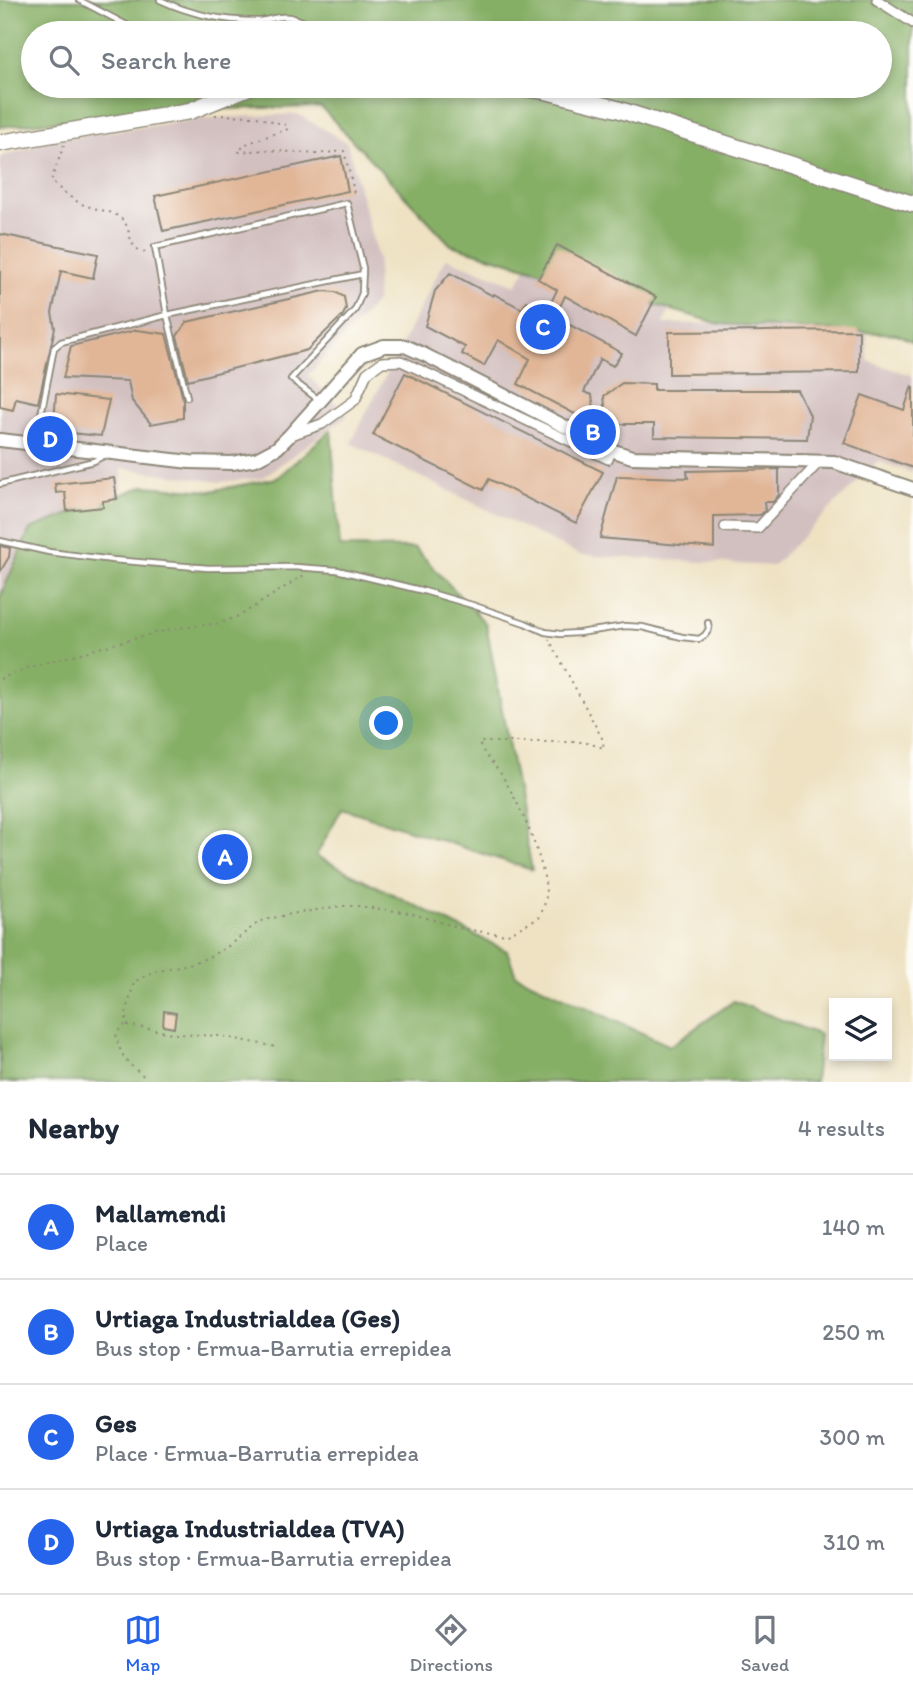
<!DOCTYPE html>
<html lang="en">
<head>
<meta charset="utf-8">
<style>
	:root { --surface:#fff; --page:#f6f6f7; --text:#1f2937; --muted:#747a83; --line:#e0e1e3; --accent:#2563eb }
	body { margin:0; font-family:Itim,sans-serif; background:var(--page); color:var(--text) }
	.controls { position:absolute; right:21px; bottom:21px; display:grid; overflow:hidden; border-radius:0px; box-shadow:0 4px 10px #0003 }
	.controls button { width:63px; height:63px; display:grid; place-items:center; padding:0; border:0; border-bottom:2px solid var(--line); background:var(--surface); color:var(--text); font:35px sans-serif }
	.you { position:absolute; left:387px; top:724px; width:24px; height:24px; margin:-18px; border:5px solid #fff; border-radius:50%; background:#1a73e8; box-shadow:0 0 0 10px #1a73e833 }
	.badge { display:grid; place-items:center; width:46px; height:46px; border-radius:50%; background:var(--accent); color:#fff; font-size:23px; font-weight:700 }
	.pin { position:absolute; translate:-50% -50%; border:4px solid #fff; box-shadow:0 2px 7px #0006 }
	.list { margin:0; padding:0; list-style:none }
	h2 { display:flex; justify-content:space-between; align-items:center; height:91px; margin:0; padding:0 28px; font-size:30px }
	h2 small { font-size:23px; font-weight:400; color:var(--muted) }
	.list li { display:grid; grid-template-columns:46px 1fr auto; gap:21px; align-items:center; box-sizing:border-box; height:105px; padding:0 28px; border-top:2px solid var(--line) }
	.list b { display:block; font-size:26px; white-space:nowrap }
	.list p { margin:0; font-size:23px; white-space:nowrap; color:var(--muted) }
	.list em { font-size:23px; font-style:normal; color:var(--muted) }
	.icon { flex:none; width:38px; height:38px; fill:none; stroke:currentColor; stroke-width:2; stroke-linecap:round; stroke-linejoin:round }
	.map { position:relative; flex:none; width:913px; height:1082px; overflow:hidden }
	.search { position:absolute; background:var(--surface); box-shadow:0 4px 10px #0003; left:21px; right:21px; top:21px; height:77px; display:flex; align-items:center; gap:18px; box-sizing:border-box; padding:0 24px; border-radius:38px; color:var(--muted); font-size:26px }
	.sheet { height:511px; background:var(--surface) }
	nav { display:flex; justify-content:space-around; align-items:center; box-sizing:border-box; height:98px; border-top:2px solid var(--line); background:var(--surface); font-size:19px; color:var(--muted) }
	nav a { display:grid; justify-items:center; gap:4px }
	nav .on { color:var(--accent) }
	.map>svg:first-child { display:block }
</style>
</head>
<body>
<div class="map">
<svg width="913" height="1082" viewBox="0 0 913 1082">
	<rect width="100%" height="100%" fill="#fdfcf7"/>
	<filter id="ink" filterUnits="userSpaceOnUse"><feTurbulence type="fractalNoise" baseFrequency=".0143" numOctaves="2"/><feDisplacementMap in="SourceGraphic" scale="14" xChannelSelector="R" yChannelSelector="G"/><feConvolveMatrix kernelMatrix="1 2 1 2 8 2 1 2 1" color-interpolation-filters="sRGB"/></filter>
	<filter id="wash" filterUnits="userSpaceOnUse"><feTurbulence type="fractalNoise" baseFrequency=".00686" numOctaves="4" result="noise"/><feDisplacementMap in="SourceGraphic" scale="28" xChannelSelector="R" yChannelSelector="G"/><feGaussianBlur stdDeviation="1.57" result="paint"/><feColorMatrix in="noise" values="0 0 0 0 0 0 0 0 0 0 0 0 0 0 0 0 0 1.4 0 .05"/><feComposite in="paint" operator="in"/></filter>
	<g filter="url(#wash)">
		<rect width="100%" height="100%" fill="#eee2c3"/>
		<path fill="#d2bfbf" d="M298,114l49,29 31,116 -2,43 -68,73 40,41 -18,12 -68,50 -41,4 -99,-14 -1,33 -92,27 -29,66v-437l56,-18 153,-21z
			M549,232l126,65 -12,27 203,-2 2,39 45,15v97l-35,-12 -105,105 -193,-11 -229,-112 95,-185 70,27z"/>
		<path fill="#86af66" stroke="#586d48" stroke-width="2" fill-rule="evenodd" d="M0,0h913v342l-16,-8 -177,-10 -269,-79 -130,-138 -163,3 -158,17zM33,33h847v53h-847z
			M331,430l9,117 75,1 71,76 46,246 -190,-62 -26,48 191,95 9,24 154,71 64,-45 86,34 -5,47h-815v-485l30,-68 114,-43 67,5 66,-13z"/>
		<g id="blocks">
			<path fill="#e1b697" d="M341,156l7,35 -185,40 -8,-35z
				M0,234l98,20 -5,24 -32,-7 -9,42 3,15 -17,75 -22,-5 -3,12 -13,-3z
				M557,245l99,52 -20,39 -71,-40 -10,21 67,36 -9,13 -13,-7 -16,33 8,3 2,14 -6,12 -70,-37 12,-25 -32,-19 -14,26 -22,-12 3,-7 -40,-21 10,-35 15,-18 43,23 1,-2 28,15 5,-8 20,10 10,-21 -19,-11z
				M324,291l11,1 9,5 2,12 -3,6 -36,35 -119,30 -11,-44 10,-14z
				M137,330l29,4 17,65v19l-32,6 -19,-23 -4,-20 -65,-3 8,-32z
				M859,330v42l-190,2v-42z
				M405,373l198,99 -27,51 -87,-44 -6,11 -110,-55z
				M622,383l32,1v6h143l13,25 -3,24 -153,-2v-13h-47l-3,-28z
				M912,386l1,1v81l-69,-25 18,-48 42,15z
				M56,394l53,6 -8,36 -41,-4 1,-7 -7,-1z
				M779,469v26l-6,7h-9l1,9 -5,4 -46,1v32l-114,-10 17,-62 71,2 -1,-7z
				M114,478l3,21 -14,2v6l-36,4 -2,-19 -9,1 -1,-9z
				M0,546l10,2 -1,9 -9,15z
				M164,1011l12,2 -2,15 -11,-2z"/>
		</g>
	</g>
	<g filter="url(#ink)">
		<use href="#blocks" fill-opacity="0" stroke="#8c8677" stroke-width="2"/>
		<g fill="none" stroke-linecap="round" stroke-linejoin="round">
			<defs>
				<path id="lane" d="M79,0l63,33
					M160,0c30,14 63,21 97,21 10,0 22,-6 32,-4 13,3 20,6 28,16
					M281,33l13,-14
					M187,397l-20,-82 -12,-68 192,-44 16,65 -1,25 -7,17 -64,69 28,21
					M40,443l-1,-18 15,-77 7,-6 106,-27 196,-41
					M0,484l94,-23 9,-5
					M0,541l49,11 64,8 95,8 87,-1 42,3 87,21 48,14 53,18 20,9 15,2 19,-1 46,-7 17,1 40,10 17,2 6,-4 4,-6 -1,-6"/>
				<path id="street" d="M877,0l36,23
					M291,435l31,-11 33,-24 12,-27 15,-11 19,-1 207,98 3,-9
					M725,527l33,1 62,-67"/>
				<path id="secondary" d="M0,440l190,22 42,1 24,-4 21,-11 12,-12 73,-82 22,-8h21l20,9 186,95 21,7 202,5 79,27"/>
				<path id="highway" d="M512,86l34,5 71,18 296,95
					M0,143l190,-32 61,-25"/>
			</defs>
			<use href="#lane" stroke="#8c8677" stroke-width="8"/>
			<use href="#street" stroke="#8c8677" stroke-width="12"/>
			<use href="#secondary" stroke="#8c8677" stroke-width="16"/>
			<use href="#highway" stroke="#8c8677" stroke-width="19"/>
			<path stroke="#8c8677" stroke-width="2" stroke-dasharray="2 5" stroke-linecap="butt" d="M215,115l38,1 33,9 2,4 -42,15 -8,8 28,-2 50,4 28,-3 10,40 -3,5
				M64,145l-13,36c9,8 20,18 31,23 12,6 31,6 41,16 10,12 3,30 24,32
				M0,679l29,-12 111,-30 32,-8 49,-6 20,-8 63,-40
				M127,1025l50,9 44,2 55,11
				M145,1082v-5c-17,-13 -26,-21 -29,-44l10,-9v-10l8,-32 20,-11 35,-7 18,-6 20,-11 33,-26 31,-7 50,-8h18l51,7 53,16 43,6 33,-17c3,-6 6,-14 7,-21 1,-33 -27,-95 -45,-123 -7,-10 -18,-19 -22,-32h105l20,6 -2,-10 -53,-99"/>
			<use href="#lane" stroke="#fff" stroke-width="4.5"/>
			<use href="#street" stroke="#fff" stroke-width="9"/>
			<use href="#secondary" stroke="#fff" stroke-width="12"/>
			<use href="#highway" stroke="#fff" stroke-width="16"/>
		</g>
	</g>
</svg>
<div class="controls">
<button><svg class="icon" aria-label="layers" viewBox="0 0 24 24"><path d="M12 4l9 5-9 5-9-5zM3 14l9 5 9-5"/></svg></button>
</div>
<div class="you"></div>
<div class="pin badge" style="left:225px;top:857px">A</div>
<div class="pin badge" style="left:593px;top:432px">B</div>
<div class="pin badge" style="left:543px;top:327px">C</div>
<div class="pin badge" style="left:50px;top:439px">D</div>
<div class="search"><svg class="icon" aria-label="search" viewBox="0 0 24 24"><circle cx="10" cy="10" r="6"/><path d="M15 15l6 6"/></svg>Search here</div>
</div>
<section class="sheet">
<h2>Nearby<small>4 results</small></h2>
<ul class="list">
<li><span class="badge">A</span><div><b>Mallamendi</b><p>Place</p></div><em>140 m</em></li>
<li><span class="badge">B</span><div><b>Urtiaga Industrialdea (Ges)</b><p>Bus stop · Ermua-Barrutia errepidea</p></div><em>250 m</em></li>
<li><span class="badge">C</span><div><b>Ges</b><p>Place · Ermua-Barrutia errepidea</p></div><em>300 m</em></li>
<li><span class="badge">D</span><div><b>Urtiaga Industrialdea (TVA)</b><p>Bus stop · Ermua-Barrutia errepidea</p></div><em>310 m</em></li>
</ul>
</section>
<nav>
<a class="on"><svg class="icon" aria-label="map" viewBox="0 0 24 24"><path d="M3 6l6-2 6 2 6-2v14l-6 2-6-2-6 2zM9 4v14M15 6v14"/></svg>Map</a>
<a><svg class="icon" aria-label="directions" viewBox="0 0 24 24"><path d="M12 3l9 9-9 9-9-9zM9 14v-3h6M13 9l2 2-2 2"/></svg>Directions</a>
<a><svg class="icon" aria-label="saved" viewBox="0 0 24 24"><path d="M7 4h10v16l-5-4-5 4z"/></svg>Saved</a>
</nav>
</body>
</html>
